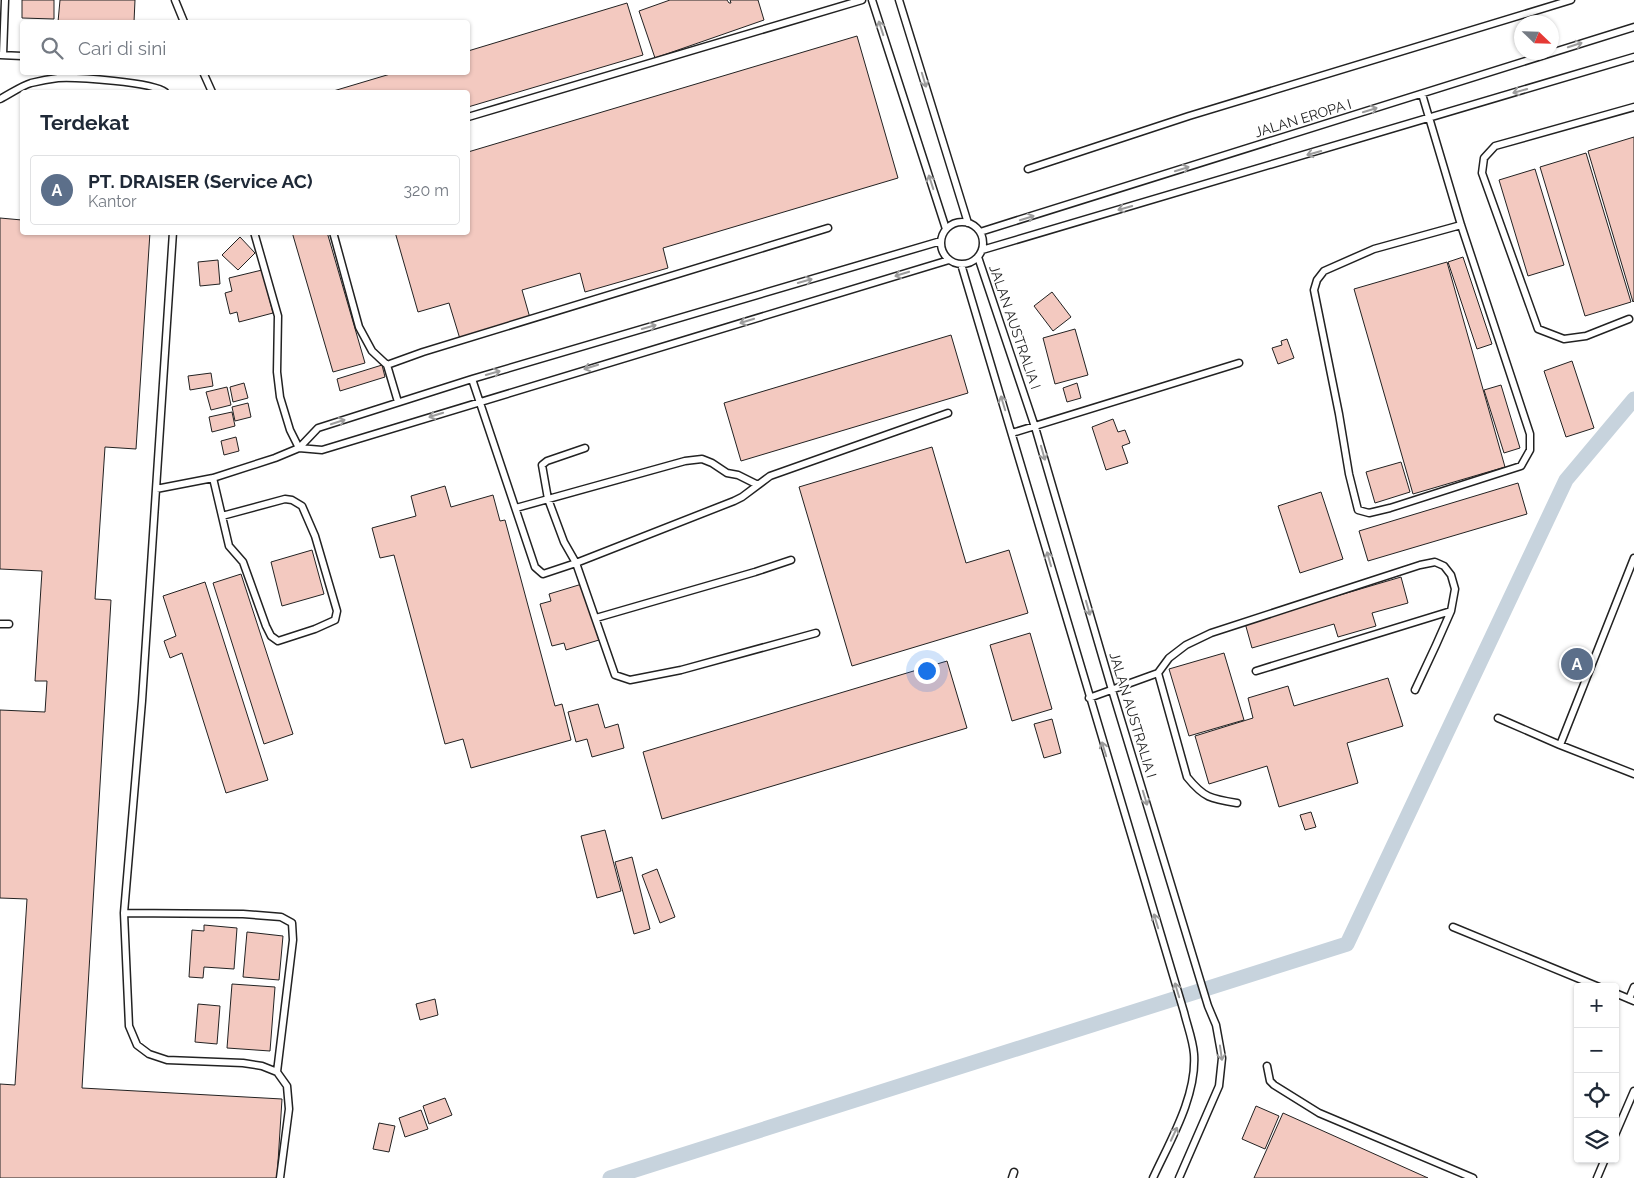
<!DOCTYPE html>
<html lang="id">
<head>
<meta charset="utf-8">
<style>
	:root { --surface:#fff; --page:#f6f6f7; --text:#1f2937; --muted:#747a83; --line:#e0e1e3; --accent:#c62828 }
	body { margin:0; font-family:Raleway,sans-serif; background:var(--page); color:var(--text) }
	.controls { position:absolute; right:15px; bottom:15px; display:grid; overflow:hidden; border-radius:5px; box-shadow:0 1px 4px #0004 }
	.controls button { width:45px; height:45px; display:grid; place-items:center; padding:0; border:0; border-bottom:1px solid var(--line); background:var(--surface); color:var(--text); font:25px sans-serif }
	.compass { position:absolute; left:1514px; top:15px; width:45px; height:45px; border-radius:50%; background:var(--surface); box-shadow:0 1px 4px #0004; rotate:113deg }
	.you { position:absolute; left:926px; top:670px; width:18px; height:18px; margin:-12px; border:4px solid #fff; border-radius:50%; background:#1a73e8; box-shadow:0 0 0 8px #1a73e833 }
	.badge { display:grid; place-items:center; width:32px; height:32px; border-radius:50%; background:var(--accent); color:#fff; font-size:16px; font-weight:700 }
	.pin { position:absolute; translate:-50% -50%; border:2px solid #fff; box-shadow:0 1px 5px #0006 }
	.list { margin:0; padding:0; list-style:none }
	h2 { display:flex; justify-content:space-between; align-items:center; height:65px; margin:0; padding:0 20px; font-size:21px }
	h2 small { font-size:16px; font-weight:400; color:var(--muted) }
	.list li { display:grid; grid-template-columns:32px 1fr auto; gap:15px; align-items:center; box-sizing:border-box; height:70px; margin:0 10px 10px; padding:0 10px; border:1px solid var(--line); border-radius:5px }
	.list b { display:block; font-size:19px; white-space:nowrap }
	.list p { margin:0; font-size:16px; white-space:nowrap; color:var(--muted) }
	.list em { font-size:16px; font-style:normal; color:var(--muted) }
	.icon { flex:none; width:28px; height:28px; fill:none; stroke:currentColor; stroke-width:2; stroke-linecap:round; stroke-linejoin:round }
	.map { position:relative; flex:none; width:1634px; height:1178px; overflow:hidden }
	.search { position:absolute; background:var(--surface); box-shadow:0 1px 4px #0004; left:20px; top:20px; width:450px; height:55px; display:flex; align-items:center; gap:12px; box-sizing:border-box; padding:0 18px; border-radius:5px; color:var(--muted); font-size:19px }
	.panel { position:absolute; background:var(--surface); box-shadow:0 1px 4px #0004; left:20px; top:90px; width:450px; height:145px; border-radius:5px }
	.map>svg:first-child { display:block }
</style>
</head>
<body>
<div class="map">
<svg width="1634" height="1178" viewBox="0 0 1634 1178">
	<rect width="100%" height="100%" fill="#fff"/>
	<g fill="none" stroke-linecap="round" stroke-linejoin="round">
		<path stroke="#c7d3dd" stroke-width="15" d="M610,1178l737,-234 219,-464 68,-81"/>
	</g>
	<path fill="#f3c9c0" stroke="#222" d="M22,0h32v19l-32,-1z
		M60,0h75l-1,22h-76z
		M670,0h57l2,3h2l-1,-3h28l6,20 -109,38 -16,-47z
		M627,3l16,52 -175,52v-15h-138l67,-20h71v-21z
		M857,36l41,142 -235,70 5,20 -83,24 -5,-19 -58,17 8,28 -70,21 -11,-36 -31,9 -23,-80h73v-80z
		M1634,137v164l-1,1 -45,-151z
		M1586,153l45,149 -46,14 -45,-149z
		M1535,169l29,96 -36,11 -29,-96z
		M0,218l22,2v12h128l-14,217 -31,-2 -10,152 16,1 -29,488 200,11 -5,79h-277v-94l15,1 12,-186 -27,-1v-188l45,2 2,-31h-12l7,-110 -42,-2z
		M292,232h35l38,131 -32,9z
		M240,237l15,16 -17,17 -16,-15z
		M1463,257l29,87 -15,5 -29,-87z
		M218,260l2,24 -20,2 -2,-24z
		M1447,262l58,205 -92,27 -59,-205z
		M262,270l11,43 -34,9 -2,-10 -7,2 -5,-21 7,-2 -3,-13z
		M1052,292l19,25 -18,14 -19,-25z
		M1075,329l13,46 -33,9 -12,-46z
		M951,335l17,58 -227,68 -17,-58z
		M1287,339l7,19 -16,6 -6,-16 10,-3 -1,-4z
		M1572,361l22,67 -28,9 -22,-66z
		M382,365l3,12 -45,14 -3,-12z
		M211,373l2,13 -23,4 -2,-14z
		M244,383l4,15 -15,4 -3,-15z
		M1077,383l4,15 -14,4 -4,-14z
		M1501,385l19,63 -16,5 -20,-63z
		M227,387l4,18 -20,5 -5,-18z
		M248,403l3,14 -16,4 -3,-14z
		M232,412l3,14 -23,6 -3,-15z
		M1113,419l5,13 7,-2 5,13 -8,3 6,17 -22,7 -14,-43z
		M236,437l3,14 -15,4 -3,-14z
		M932,447l34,116 43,-13 19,63 -176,53 -53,-179z
		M1401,462l9,30 -35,11 -9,-31z
		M1518,483l9,31 -159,47 -9,-30z
		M445,486l6,21 42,-12 7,26 5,-1 50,186 7,-2 9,36 -100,28 -8,-29 -18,5 -51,-189 -14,3 -8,-30 44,-12 -5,-20z
		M1321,492l22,67 -43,14 -22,-67z
		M312,550l12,44 -42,12 -11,-44z
		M241,574l52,160 -29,10 -51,-161z
		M1401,577l7,26 -36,10 4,13 -38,11 -4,-13 -82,24 -7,-25z
		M205,582l63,198 -42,13 -44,-140 -12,5 -6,-17 12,-5 -13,-40z
		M582,584l17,56 -33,10 -2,-7 -12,3 -12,-42 11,-3 -2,-7z
		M1030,633l22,76 -40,12 -22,-76z
		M1224,653l20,67 -55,16 -20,-67z
		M947,661l20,67 -305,91 -19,-67z
		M1388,678l15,48 -56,17 11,40 -79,24 -12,-41 -58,18 -14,-48 58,-18 -5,-20 40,-12 6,20z
		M598,704l7,24 13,-4 6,24 -32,9 -5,-18 -11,3 -8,-30z
		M1052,719l9,34 -17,5 -10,-34z
		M1311,812l5,15 -11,3 -5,-15z
		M605,830l16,61 -24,7 -16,-62z
		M632,857l18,72 -16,5 -19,-72z
		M657,869l18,48 -15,6 -18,-48z
		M204,925l33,3 -3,41 -30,-2 -1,11 -14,-1 3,-47 12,1z
		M247,932l36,4 -4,44 -36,-3z
		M232,984l43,3 -5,64 -43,-3z
		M435,999l3,16 -18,5 -4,-16z
		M198,1004l22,2 -3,38 -22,-2z
		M445,1098l7,17 -23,9 -6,-18z
		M1256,1106l23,10 -14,33 -23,-10z
		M421,1110l7,19 -23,8 -6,-19z
		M1283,1113l145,65h-174z
		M379,1123l16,3 -6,26 -16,-3z"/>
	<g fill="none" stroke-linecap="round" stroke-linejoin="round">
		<defs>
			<path id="service" d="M175,0l9,22
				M872,0l74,229
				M899,0l69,223
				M0,55l22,1
				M3,55l2,-55
				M203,72l9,20
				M1422,94l39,131 69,209v16l-9,16 -131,42 -21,5 -11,-3 -9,-36 -10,-60 -25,-124 3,-10 7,-9 50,-22 87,-24
				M0,99c10,-5 21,-13 31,-16 8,-2 18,-4 27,-5 18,-1 95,4 107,14
				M468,117l394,-117
				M1028,169l161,-53 382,-116
				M941 243a21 21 0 1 1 42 0a21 21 0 1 1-42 0Z
				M173,232l-31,469 -18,212 5,113 8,19 12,9 18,6 76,3 19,3 15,6 10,14 2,23 -9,69
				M254,232l24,84 -1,56 3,25 10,33 9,18
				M333,232l26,95 13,24 15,14 11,37
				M980,232l654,-205
				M982,250l652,-193
				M978,257l57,170 77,263 96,316 8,19 6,33 -3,28 -40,92
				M961,264c76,249 147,499 223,748 3,13 9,28 10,42 3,42 -24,87 -41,124
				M1629,319l-43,17 -22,3 -26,-10 -56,-156 2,-15 11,-12 139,-39
				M387,365l36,-13 405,-124
				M472,379l63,188 8,7 33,-11 158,-62 8,-4 28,-21 178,-63
				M1012,433l227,-70
				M299,448l23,2 627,-190
				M585,448l-38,13 -5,4 6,34 16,43 12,21 39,112 15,5 51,-10 135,-37
				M213,478l16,68 14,16 23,64 5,10 7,5 37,-12 20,-9 2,-9 -22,-75 -13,-30 -10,-6 -7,-1 -63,17
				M156,489l57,-11 62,-20 24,-10 19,-20 154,-49 469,-138
				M516,508l169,-47 17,-2 10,4 15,10 11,2 20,10
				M596,618l159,-46 36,-12
				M0,624h9
				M1256,671l195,-60
				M1158,673l29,104c17,21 24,22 50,26
				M1089,698l69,-25 11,-15 17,-13 25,-12 209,-68 15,-3 9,4 7,9 4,14 -4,22 -15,34 -21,45
				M1498,718l62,27 74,29
				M1560,745l74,-187
				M124,913l119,1 38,3 11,6 1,17 -16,132
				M1453,927l146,60
				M1615,993l19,8
				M1629,999l5,-12
				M1267,1066l3,15 4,4 45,28 154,65
				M1615,1135l19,-44
				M1012,1178l2,-6
				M1597,1178l8,-19"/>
		</defs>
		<use href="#service" stroke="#222" stroke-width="9"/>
		<use href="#service" stroke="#fff" stroke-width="6"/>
	</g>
	<defs><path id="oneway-shaft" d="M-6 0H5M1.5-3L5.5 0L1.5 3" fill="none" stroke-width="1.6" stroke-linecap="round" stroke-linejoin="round" transform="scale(1.25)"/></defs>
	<g stroke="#9c9c9c">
		<use href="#oneway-shaft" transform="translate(881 28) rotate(-108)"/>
		<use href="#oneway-shaft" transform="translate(1575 45) rotate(-18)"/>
		<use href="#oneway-shaft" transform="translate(924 80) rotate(73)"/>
		<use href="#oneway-shaft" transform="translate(1520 91) rotate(164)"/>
		<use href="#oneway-shaft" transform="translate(1370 110) rotate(-17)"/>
		<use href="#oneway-shaft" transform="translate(1314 153) rotate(164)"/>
		<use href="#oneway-shaft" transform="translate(1182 169) rotate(-17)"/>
		<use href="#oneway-shaft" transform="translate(931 182) rotate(-108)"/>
		<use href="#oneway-shaft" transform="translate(1125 208) rotate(164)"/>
		<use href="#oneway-shaft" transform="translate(1027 218) rotate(-17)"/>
		<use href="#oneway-shaft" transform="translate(902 274) rotate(163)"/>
		<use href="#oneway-shaft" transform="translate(805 281) rotate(-16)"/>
		<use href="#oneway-shaft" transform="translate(747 321) rotate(163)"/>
		<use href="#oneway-shaft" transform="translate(649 327) rotate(-16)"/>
		<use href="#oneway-shaft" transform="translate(591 367) rotate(163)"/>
		<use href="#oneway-shaft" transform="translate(493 373) rotate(-16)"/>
		<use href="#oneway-shaft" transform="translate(1003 403) rotate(-107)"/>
		<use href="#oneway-shaft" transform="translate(436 415) rotate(163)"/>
		<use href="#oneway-shaft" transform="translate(338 422) rotate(-18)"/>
		<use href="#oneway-shaft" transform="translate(1043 453) rotate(74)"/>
		<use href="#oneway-shaft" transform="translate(1049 559) rotate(-106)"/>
		<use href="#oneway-shaft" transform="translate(1088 608) rotate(74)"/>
		<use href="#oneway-shaft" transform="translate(1104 749) rotate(-107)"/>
		<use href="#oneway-shaft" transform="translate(1145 798) rotate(73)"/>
		<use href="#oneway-shaft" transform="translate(1156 921) rotate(-107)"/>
		<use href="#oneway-shaft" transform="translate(1177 990) rotate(-107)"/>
		<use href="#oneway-shaft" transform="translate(1221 1053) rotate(82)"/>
		<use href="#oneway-shaft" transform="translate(1174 1134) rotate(-65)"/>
	</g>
	<g text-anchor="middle" stroke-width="4" stroke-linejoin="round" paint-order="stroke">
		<g font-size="14" fill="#222" stroke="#fff">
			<text transform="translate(1303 118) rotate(-17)" y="5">JALAN EROPA I</text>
			<text transform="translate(1015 327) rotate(71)" y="5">JALAN AUSTRALIA I</text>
			<text transform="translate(1133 715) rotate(73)" y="5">JALAN AUSTRALIA I</text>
		</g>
	</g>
</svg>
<div class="controls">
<button>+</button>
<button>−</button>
<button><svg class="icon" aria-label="locate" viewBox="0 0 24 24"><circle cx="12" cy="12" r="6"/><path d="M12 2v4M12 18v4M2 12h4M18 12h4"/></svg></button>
<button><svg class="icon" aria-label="layers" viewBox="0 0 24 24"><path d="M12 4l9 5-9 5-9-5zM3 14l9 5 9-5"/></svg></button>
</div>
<svg class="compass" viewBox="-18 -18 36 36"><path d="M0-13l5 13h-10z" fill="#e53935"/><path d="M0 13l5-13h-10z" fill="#747a83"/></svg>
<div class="you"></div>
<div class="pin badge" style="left:1577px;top:664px;background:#5c6f8a">A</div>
<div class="search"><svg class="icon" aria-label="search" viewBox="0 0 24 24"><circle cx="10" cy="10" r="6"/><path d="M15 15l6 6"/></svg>Cari di sini</div>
<section class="panel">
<h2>Terdekat<small></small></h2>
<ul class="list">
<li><span class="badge" style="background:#5c6f8a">A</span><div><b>PT. DRAISER (Service AC)</b><p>Kantor</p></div><em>320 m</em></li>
</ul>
</section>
</div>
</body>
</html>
